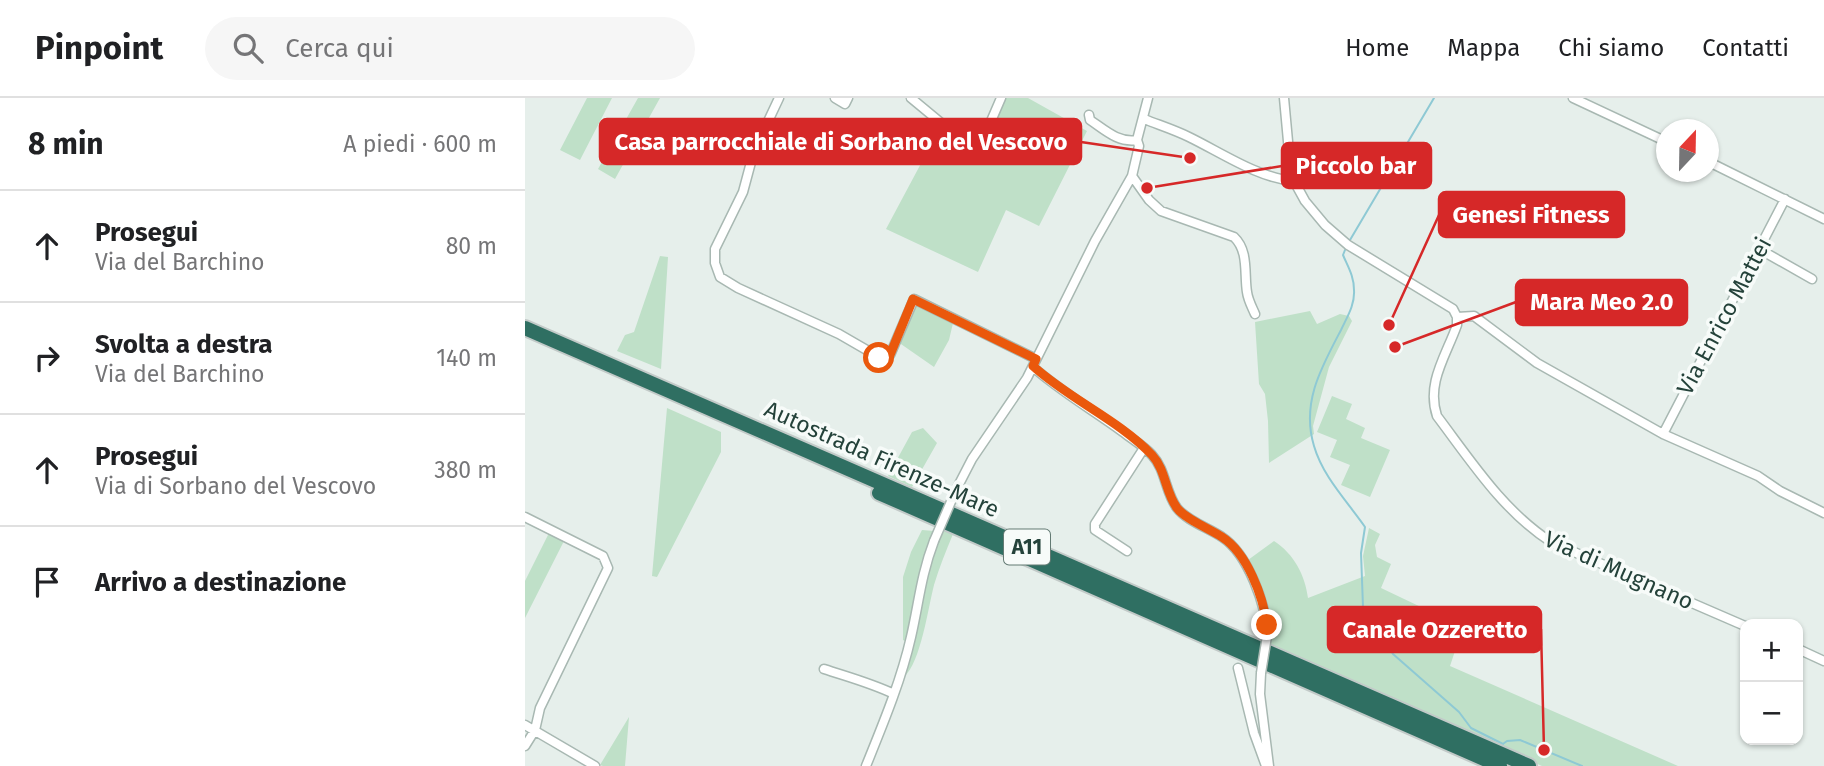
<!DOCTYPE html>
<html lang="it">
<head>
<meta charset="utf-8">
<style>
	:root { --surface:#fff; --page:#f6f6f6; --text:#202124; --muted:#757577; --line:#e0e0e0 }
	body { margin:0; font-family:"Fira Sans",sans-serif; background:var(--page); color:var(--text) }
	.controls { position:absolute; right:21px; bottom:21px; display:grid; overflow:hidden; border-radius:14px; box-shadow:0 2px 5px #0004 }
	.controls button { width:63px; height:63px; display:grid; place-items:center; padding:0; border:0; border-bottom:2px solid var(--line); background:var(--surface); color:var(--text); font:35px sans-serif }
	.compass { position:absolute; left:1131px; top:21px; width:63px; height:63px; border-radius:50%; background:var(--surface); box-shadow:0 2px 5px #0004; rotate:22deg }
	.stop { position:absolute; width:21px; height:21px; margin:-16px; border:5px solid #ea580c; border-radius:50%; background:#fff }
	.stop.end { background:#ea580c; border-color:#fff; box-shadow:0 2px 7px #0008 }
	.list { margin:0; padding:0; list-style:none }
	h2 { display:flex; justify-content:space-between; align-items:center; height:91px; margin:0; padding:0 28px; font-size:30px }
	h2 small { font-size:23px; font-weight:400; color:var(--muted) }
	.list li { display:grid; grid-template-columns:46px 1fr auto; gap:21px; align-items:center; box-sizing:border-box; height:112px; padding:0 28px; border-top:2px solid var(--line) }
	.list b { display:block; font-size:26px; white-space:nowrap }
	.list p { margin:0; font-size:23px; white-space:nowrap; color:var(--muted) }
	.list em { font-size:23px; font-style:normal; color:var(--muted) }
	.icon { flex:none; width:38px; height:38px; fill:none; stroke:currentColor; stroke-width:2; stroke-linecap:round; stroke-linejoin:round }
	.map { position:relative; flex:none; width:1299px; height:668px; overflow:hidden }
	header { display:flex; align-items:center; gap:42px; box-sizing:border-box; height:98px; padding:0 35px; background:var(--surface); border-bottom:2px solid var(--line) }
	header strong { font-size:33px }
	nav { display:flex; gap:38px; margin-inline-start:auto; font-size:24px }
	.search { width:490px; height:63px; background:var(--page); display:flex; align-items:center; gap:18px; box-sizing:border-box; padding:0 24px; border-radius:38px; color:var(--muted); font-size:26px }
	main { display:flex }
	aside { flex:1; background:var(--surface) }
	.map>svg:first-child { display:block }
</style>
</head>
<body>
<header>
<strong>Pinpoint</strong>
<div class="search"><svg class="icon" aria-label="search" viewBox="0 0 24 24"><circle cx="10" cy="10" r="6"/><path d="M15 15l6 6"/></svg>Cerca qui</div>
<nav><a>Home</a><a>Mappa</a><a>Chi siamo</a><a>Contatti</a></nav>
</header>
<main>
<aside>
<h2>8 min<small>A piedi · 600 m</small></h2>
<ul class="list">
<li><svg class="icon" aria-label="ahead" viewBox="0 0 24 24"><path d="M12 20V5M6 11l6-6 6 6"/></svg><div><b>Prosegui</b><p>Via del Barchino</p></div><em>80 m</em></li>
<li><svg class="icon" aria-label="right" viewBox="0 0 24 24"><path d="M7 20v-9h11M14 6l5 5-5 5"/></svg><div><b>Svolta a destra</b><p>Via del Barchino</p></div><em>140 m</em></li>
<li><svg class="icon" aria-label="ahead" viewBox="0 0 24 24"><path d="M12 20V5M6 11l6-6 6 6"/></svg><div><b>Prosegui</b><p>Via di Sorbano del Vescovo</p></div><em>380 m</em></li>
<li><svg class="icon" aria-label="arrive" viewBox="0 0 24 24"><path d="M6 21V4h12l-3 4 3 4H6"/></svg><div><b>Arrivo a destinazione</b></div></li>
</ul>
</aside>
<div class="map">
<svg width="1299" height="668" viewBox="0 0 1299 668">
	<rect width="100%" height="100%" fill="#e6efeb"/>
	<path fill="#bfe0c8" d="M62,0h25l-32,62 -20,-10z
		M113,0h22l-45,81 -17,-10z
		M481,0h22l59,33 -48,95 -33,-16 -28,62 -92,-43 55,-103 31,28h7z
		M135,158l8,1 -7,112 -44,-18 8,-16 9,-3z
		M390,206l38,19 -4,17 -15,27 -36,-25z
		M785,213l7,13 23,-10 9,2 3,5 -23,46 -16,59 1,8 -45,29 -1,-42 -3,-27 -6,-10 -4,-62z
		M807,298l20,8 -6,15 19,9 -4,10 29,12 -20,47 -29,-12 9,-20 -20,-8 7,-17 -20,-8z
		M142,310l54,24v20l-64,125 -5,-1z
		M398,330l14,15 -25,44 -24,-11 24,-44z
		M844,430l11,6 -5,11 2,12 14,7 -10,24 82,39 -13,39 228,100h-136l-272,-119 1,-26 -23,-61 26,-19c20,13 31,34 34,57l57,-22 -2,-20z
		M416,431l12,5c-7,17 -14,34 -19,51 -6,23 -13,77 -30,92l13,-59 1,-19z
		M397,432l12,1 -17,51 -10,60 -4,-2v-63l8,-25z
		M24,435l15,8 -39,77v-37z
		M104,619l-4,49h-22l-3,-1z"/>
	<g fill="none" stroke-linecap="round" stroke-linejoin="round">
		<path stroke="#8ec9d4" stroke-width="2" d="M825,142l84,-142
			M820,152l-2,5c5,12 11,21 11,35 1,15 -7,27 -13,40 -20,38 -40,73 -27,116 9,31 33,55 51,81l-4,26 2,54 23,37 7,10 66,58 12,16 32,16
			M975,648l7,-5 13,-1 62,26"/>
		<defs>
			<path id="minor" d="M254,0l-25,53 -11,41 -28,57v14l5,14 18,11 101,46 45,26 6,-5 24,-56 122,60
				M310,0l10,6 3,-6
				M386,0l64,53 4,-2 22,-51
				M759,0l6,65 4,18 11,20 20,24 23,20 105,64 4,8v8c-11,31 -31,58 -20,91 34,45 66,95 114,126l194,84
				M1048,0l94,44
				M564,17l1,5c15,10 28,23 47,20
				M619,21c15,6 31,11 45,18 33,16 69,41 105,44
				M1184,64l115,57
				M607,78l17,24 12,11 73,26c15,14 10,37 13,55 1,8 5,15 8,22
				M1234,151l53,30
				M932,219l17,-1 63,47 126,71 95,42 22,15 44,22
				M508,269c27,24 60,43 90,65 10,8 21,14 29,23 14,15 13,37 25,53 10,13 32,20 45,29 26,17 45,69 45,99
				M1138,336l122,-235
				M431,392l16,-31 55,-81 68,-137 37,-65 7,-30 -2,-6 11,-42
				M0,419l78,39 5,12 -68,140 -5,22 -10,16
				M602,453l-32,-21v-6l49,-76
				M1273,551l26,12
				M713,570l16,65 12,33
				M299,571c24,8 47,14 70,25
				M736,575l-1,21 9,72
				M0,627l70,41
				M341,668c17,-42 35,-85 45,-129 8,-35 10,-62 23,-96"/>
			<path id="motorway" d="M0,230l1004,438
				M354,395l621,273"/>
		</defs>
		<use href="#minor" stroke="#a8b8b2" stroke-width="11"/>
		<use href="#motorway" stroke="#c2cac8" stroke-width="18"/>
		<use href="#minor" stroke="#fff" stroke-width="8"/>
		<use href="#motorway" stroke="#2f6f62" stroke-width="14"/>
		<defs>
			<path id="minor-bridge" d="M409,443l22,-51
				M736,575l6,-37"/>
		</defs>
		<use href="#minor-bridge" stroke="#a8b8b2" stroke-width="11" stroke-linecap="butt"/>
		<use href="#minor-bridge" stroke="#fff" stroke-width="8"/>
	</g>
	<g fill="none" stroke-linecap="round" stroke-linejoin="round">
		<path stroke="#ea580c" stroke-width="9" d="M354,260l5,1 6,-4 23,-56 123,60 -3,7c36,33 86,54 119,89 14,15 13,37 25,53 8,11 33,21 45,29 25,16 41,59 45,88"/>
	</g>
	<g text-anchor="middle" stroke-width="7" stroke-linejoin="round" paint-order="stroke">
		<rect fill="#f7fbf9" stroke="#637a73" stroke-width="2" x="479" y="431.5" width="46" height="35" rx="5"/>
		<g font-size="21" font-weight="bold" fill="#24423a">
			<text x="502" y="456">A11</text>
		</g>
		<g font-size="23" fill="#24423a" stroke="#f7fbf9">
			<text transform="translate(1199 218) rotate(-62)" y="8">Via Enrico Mattei</text>
			<text transform="translate(357 361) rotate(24)" y="8">Autostrada Firenze-Mare</text>
			<text transform="translate(1094 472) rotate(24)" y="8">Via di Mugnano</text>
		</g>
	</g>
	<path fill="none" stroke="#d62828" stroke-width="2.5" d="M665 60L556 44M622 90L757 68M864 227L914 117M870 249L991 204M1019 652L1016 531"/>
	<g fill="#d62828" stroke="#f7fbf9" stroke-width="2.5">
		<circle cx="665" cy="60" r="7"/>
		<circle cx="622" cy="90" r="7"/>
		<circle cx="864" cy="227" r="7"/>
		<circle cx="870" cy="249" r="7"/>
		<circle cx="1019" cy="652" r="7"/>
	</g>
	<g fill="#d62828" stroke="#d62828" stroke-width="2.5">
		<rect x="75" y="21" width="481" height="45" rx="7"/>
		<rect x="757" y="45" width="149" height="45" rx="7"/>
		<rect x="914" y="94" width="185" height="45" rx="7"/>
		<rect x="991" y="182" width="171" height="45" rx="7"/>
		<rect x="803" y="509" width="213" height="45" rx="7"/>
	</g>
	<g font-size="24" text-anchor="middle" font-weight="bold" fill="#fff">
		<text x="316" y="52">Casa parrocchiale di Sorbano del Vescovo</text>
		<text x="831" y="76">Piccolo bar</text>
		<text x="1006" y="125">Genesi Fitness</text>
		<text x="1077" y="212">Mara Meo 2.0</text>
		<text x="910" y="540">Canale Ozzeretto</text>
	</g>
</svg>
<div class="controls">
<button>+</button>
<button>−</button>
</div>
<svg class="compass" viewBox="-18 -18 36 36"><path d="M0-13l5 13h-10z" fill="#e53935"/><path d="M0 13l5-13h-10z" fill="#757577"/></svg>
<div class="stop" style="left:354px;top:260px"></div>
<div class="stop end" style="left:742px;top:527px"></div>
</div>
</main>
</body>
</html>
